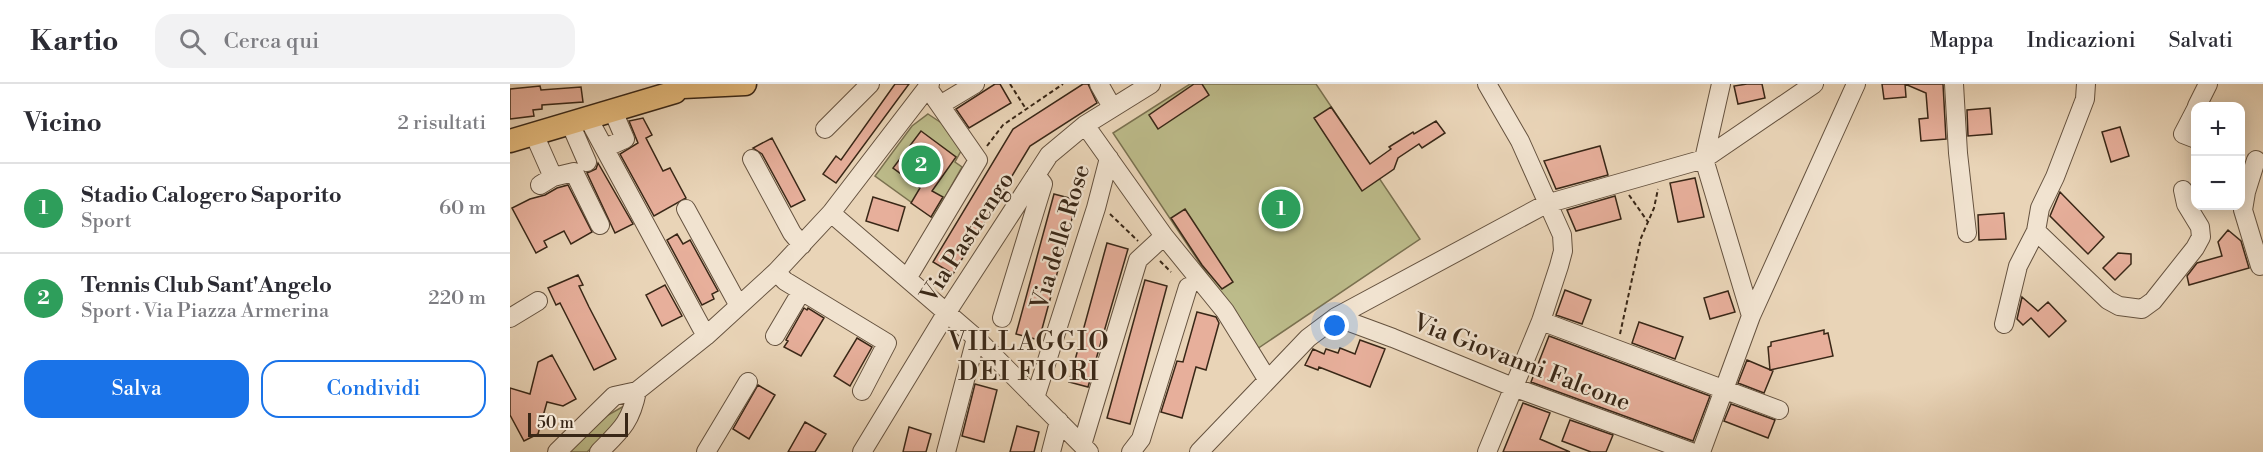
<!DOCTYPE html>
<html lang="it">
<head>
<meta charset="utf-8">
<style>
	:root { --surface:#fff; --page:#f2f2f3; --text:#2b2b33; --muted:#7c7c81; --line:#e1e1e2; --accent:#1a73e8 }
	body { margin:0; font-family:"Libre Bodoni",serif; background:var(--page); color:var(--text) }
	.controls { position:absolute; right:18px; top:18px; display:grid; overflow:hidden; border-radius:12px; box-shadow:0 3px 15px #0003 }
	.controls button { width:54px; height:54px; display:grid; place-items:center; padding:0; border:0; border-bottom:2px solid var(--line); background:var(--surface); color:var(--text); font:30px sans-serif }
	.scale { position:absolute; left:18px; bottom:15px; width:100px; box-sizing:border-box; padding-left:6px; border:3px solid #392717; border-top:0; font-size:16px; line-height:21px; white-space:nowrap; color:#392717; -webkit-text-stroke:4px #f1e3d0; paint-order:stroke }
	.you { position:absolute; left:825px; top:242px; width:21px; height:21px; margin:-15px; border:4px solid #fff; border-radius:50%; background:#1a73e8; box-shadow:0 0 0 9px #1a73e833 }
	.badge { display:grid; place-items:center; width:39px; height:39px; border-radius:50%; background:var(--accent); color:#fff; font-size:20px; font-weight:700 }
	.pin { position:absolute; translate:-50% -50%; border:3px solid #fff; box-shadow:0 2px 6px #0006 }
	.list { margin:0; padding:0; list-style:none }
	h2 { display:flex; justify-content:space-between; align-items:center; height:78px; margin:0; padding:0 24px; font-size:26px }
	h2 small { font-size:20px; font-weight:400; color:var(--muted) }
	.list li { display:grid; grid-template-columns:39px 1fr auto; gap:18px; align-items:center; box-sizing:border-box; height:90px; padding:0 24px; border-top:2px solid var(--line) }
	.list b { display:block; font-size:22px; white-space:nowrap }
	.list p { margin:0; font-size:20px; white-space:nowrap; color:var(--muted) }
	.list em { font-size:20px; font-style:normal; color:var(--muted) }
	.actions { display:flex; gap:12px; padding:18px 24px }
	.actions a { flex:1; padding:14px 0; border:2px solid var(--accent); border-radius:18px; text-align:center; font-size:21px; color:var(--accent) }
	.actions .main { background:var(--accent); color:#fff }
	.icon { flex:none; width:33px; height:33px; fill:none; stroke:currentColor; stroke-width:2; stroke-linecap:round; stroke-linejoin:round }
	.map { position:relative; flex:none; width:1753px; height:368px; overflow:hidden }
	header { display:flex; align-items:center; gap:36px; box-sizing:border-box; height:84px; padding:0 30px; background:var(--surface); border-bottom:2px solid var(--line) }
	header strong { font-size:28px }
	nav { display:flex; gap:33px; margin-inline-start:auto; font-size:21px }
	.search { width:420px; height:54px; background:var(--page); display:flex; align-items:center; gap:15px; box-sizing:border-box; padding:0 21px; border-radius:18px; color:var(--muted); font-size:22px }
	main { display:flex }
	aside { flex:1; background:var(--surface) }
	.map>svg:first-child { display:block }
</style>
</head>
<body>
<header>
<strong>Kartio</strong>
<div class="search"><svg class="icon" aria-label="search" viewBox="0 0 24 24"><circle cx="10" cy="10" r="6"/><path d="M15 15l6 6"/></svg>Cerca qui</div>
<nav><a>Mappa</a><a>Indicazioni</a><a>Salvati</a></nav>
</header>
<main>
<aside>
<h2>Vicino<small>2 risultati</small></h2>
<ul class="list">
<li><span class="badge" style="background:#2e9e5b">1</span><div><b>Stadio Calogero Saporito</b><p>Sport</p></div><em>60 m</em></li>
<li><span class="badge" style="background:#2e9e5b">2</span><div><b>Tennis Club Sant'Angelo</b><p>Sport · Via Piazza Armerina</p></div><em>220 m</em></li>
</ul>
<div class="actions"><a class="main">Salva</a><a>Condividi</a></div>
</aside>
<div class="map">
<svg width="1753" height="368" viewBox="0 0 1753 368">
	<rect width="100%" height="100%" fill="#e9d4b7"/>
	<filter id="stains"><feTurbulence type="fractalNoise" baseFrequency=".00333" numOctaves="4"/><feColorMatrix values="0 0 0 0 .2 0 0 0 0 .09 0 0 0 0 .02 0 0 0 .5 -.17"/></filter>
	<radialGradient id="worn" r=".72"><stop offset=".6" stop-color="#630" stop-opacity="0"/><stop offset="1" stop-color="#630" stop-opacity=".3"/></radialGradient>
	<path fill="#bcbb8a" stroke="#7a7150" stroke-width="1.5" d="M680,0h126l104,155 -163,110 -144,-216z
		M418,30l18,12 15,25 -6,11 7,5 -29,51 -58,-42 37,-50z
		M114,322l1,6 -2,6 -36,34h-20l41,-37z"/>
	<path fill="#e7af9b" stroke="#392717" stroke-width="1.5" d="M385,0h14l-73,99 -13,-9 13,-18 5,4z
		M485,0h5l11,19 -42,25 -13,-19z
		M573,0h5l9,19 -67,43 -77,128 -20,-12 80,-133z
		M684,0h8l7,11 -51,34 -9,-14z
		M1237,0h15l3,14 -27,6 -4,-18z
		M1372,0h23l1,13 -22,2z
		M1395,0h38l3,55 -25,2 -2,-22 9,-1 -2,-25z
		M30,2l1,4 40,-3 2,15 -41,3v4l-9,1 1,6 -24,3v-30z
		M821,23l39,57 21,-15 -2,-2 24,-15 1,2 22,-13 9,12 -23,15 -3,-4 -21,14 -4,11 -32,22 -48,-73z
		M1480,24l2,26 -24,2 -1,-26z
		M133,34l9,17 -6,3 17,33 7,-3 16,30 -32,18 -34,-62 18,-11 -9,-22z
		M1610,43l9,29 -18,6 -9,-30z
		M411,47l35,26 -24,34 11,6 -12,20 -20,-14 9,-15 -27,-20z
		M262,54l33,62 -14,7 -29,-53 -9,-6z
		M1090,62l8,29 -52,14 -12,-28z
		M88,79l35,61 -18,9 -28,-60 9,-4z
		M1185,94l9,39 -26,5 -8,-39z
		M58,101l24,47 -21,12 -7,-13 -20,10 3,6 -11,6 -24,-45 18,-9 15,-4 12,-7z
		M1550,108l44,45 -16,17 -38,-38z
		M544,110l23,6 -38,140 -23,-6z
		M1105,112l6,23 -45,12 -9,-21z
		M363,113l32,10 -7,24 -32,-10z
		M675,125l48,73 -11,7 -20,-24 -31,-47z
		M1494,129l2,26 -27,1 -1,-25z
		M1718,146l13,11 8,27 -60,17 -2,-9 10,-13 25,-7 -4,-14z
		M167,150l6,10 7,-4 28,51 -6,3 2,5 -12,6 -35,-65z
		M597,159l21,6 -40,138 -19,-5z
		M1608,169l13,1v10l-16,16 -12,-12z
		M68,191l5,10 -4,1 10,21 27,52 -22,11 -34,-67 -4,2 -8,-17z
		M635,196l22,6 -37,138 -23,-6z
		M155,201l17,31 -20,10 -16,-31z
		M1055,206l26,10 -9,24 -26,-9z
		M1218,207l7,21 -25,7 -6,-21z
		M1512,213l16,14 10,-9 18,19 -17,16 -18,-19 -8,7 -6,-6z
		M294,224l3,2 1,-2 16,10 -23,38 -17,-9 4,-6 -2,-1z
		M687,228l19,5 3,6 -13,47 -10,-3 -14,51 -21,-6 16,-51 6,1z
		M1129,238l44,15 -8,22 -43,-16z
		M1314,246v4l4,-1 5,23 -63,14 -2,-23 3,-1v-4z
		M1039,252l161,60 -17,45 -162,-59z
		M347,254l15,9 -22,39 -16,-10z
		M850,256l25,9 -15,38 -51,-20 -1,3 -13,-5 8,-16 11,5 2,-5 12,4 2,-5 15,6z
		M42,271l24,44 -13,7 -16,-4 -9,32 -14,7 -14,-26v-27l20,6 8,-32z
		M1237,276l26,11 -9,22 -26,-10z
		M465,300l22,6 -13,52 -22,-6z
		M248,301l17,10 -26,44 -16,-10z
		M1013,319l27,10 -10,26 30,13h-67z
		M1221,320l44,16 -7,18 -44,-17z
		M1060,336l43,15 -7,17h-15l-29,-11z
		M295,338l21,12 -11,18h-27z
		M507,342l22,6 -5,20h-24z
		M399,343l22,7 -5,18h-23z"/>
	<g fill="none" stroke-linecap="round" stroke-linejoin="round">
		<defs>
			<path id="minor" d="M589,0l13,23
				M977,0l33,57 42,94 1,16 -4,15 -18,55 -54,131
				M1211,0l-17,75 47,157
				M1444,0l4,69 9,80
				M430,21l35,-21
				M1687,22l11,-22
				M1686,25l-13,25 13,5
				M78,34l118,218
				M60,39l17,39
				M575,41l79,111 61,75 42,68
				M315,45l45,-45
				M24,50l19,43
				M95,64l20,-9 -12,-28
				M242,75l40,74 10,12
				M1746,76l-10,32 -3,18 17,56
				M30,101l13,-8 21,-5 26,53
				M176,125l53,97
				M321,129l145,125 113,114
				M1526,147l72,69 11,6 23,3 11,-8 42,-53 6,-11 -1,-10 -14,-23 -3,-14
				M266,188l9,9 102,62 -25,48
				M398,193l70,-117 -50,-72
				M826,233l57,21 120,49 178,65
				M0,234l28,-17
				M492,234l41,-134 -7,-9
				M1031,237l238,89
				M1494,240l14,-58 18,-35 4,-23 15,-31 30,-78 1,-15
				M265,252l26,-44
				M525,314l61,-190 13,-50
				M572,361l56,-185 26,-24
				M47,368l57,-56 23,-5 69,-55 70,-64 55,-59 99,-129
				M89,368c22,-22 32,-30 38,-61
				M196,368l42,-70
				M352,368l85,-140 102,-157 36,-30 66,-41
				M436,368l30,-114
				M541,368l8,-31
				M621,368l10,-13 47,-152
				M689,368l109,-114 28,-21 210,-113 158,-45 110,-75
				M1191,368l50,-136 105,-232"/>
			<path id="major" d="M173,3l62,-3
				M0,57l165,-49"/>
		</defs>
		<use href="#minor" stroke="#65523f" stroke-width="20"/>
		<use href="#major" stroke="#392717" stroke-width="25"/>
		<path stroke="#392717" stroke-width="2" stroke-dasharray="4.5 3" stroke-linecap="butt" d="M500,0l16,25
			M477,62l16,-21 60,-41
			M1119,111l19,27
			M600,130l28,27
			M650,177l11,11
			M1110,250l21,-96 13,-30 4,-19"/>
		<use href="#minor" stroke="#f1e3d0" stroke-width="18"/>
		<use href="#major" stroke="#e4ba7c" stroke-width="22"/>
	</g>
	<g text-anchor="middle" stroke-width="4.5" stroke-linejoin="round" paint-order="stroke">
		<g font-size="24" fill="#392717" stroke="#f1e3d0">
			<text transform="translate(457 153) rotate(-57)" y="8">Via Pastrengo</text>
			<text transform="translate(550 153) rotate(-73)" y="8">Via delle Rose</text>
			<text transform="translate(1012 278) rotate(21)" y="8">Via Giovanni Falcone</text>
		</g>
		<g font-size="26" letter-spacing="1.5" fill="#392717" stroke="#f1e3d0">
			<text x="519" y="266">VILLAGGIO<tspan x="519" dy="30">DEI FIORI</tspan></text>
		</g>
	</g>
	<rect width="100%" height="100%" filter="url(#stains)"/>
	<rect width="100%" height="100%" fill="url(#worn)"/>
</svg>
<div class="controls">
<button>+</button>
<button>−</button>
</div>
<div class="scale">50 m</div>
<div class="you"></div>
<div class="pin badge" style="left:771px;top:125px;background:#2e9e5b">1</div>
<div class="pin badge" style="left:411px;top:81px;background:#2e9e5b">2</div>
</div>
</main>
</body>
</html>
